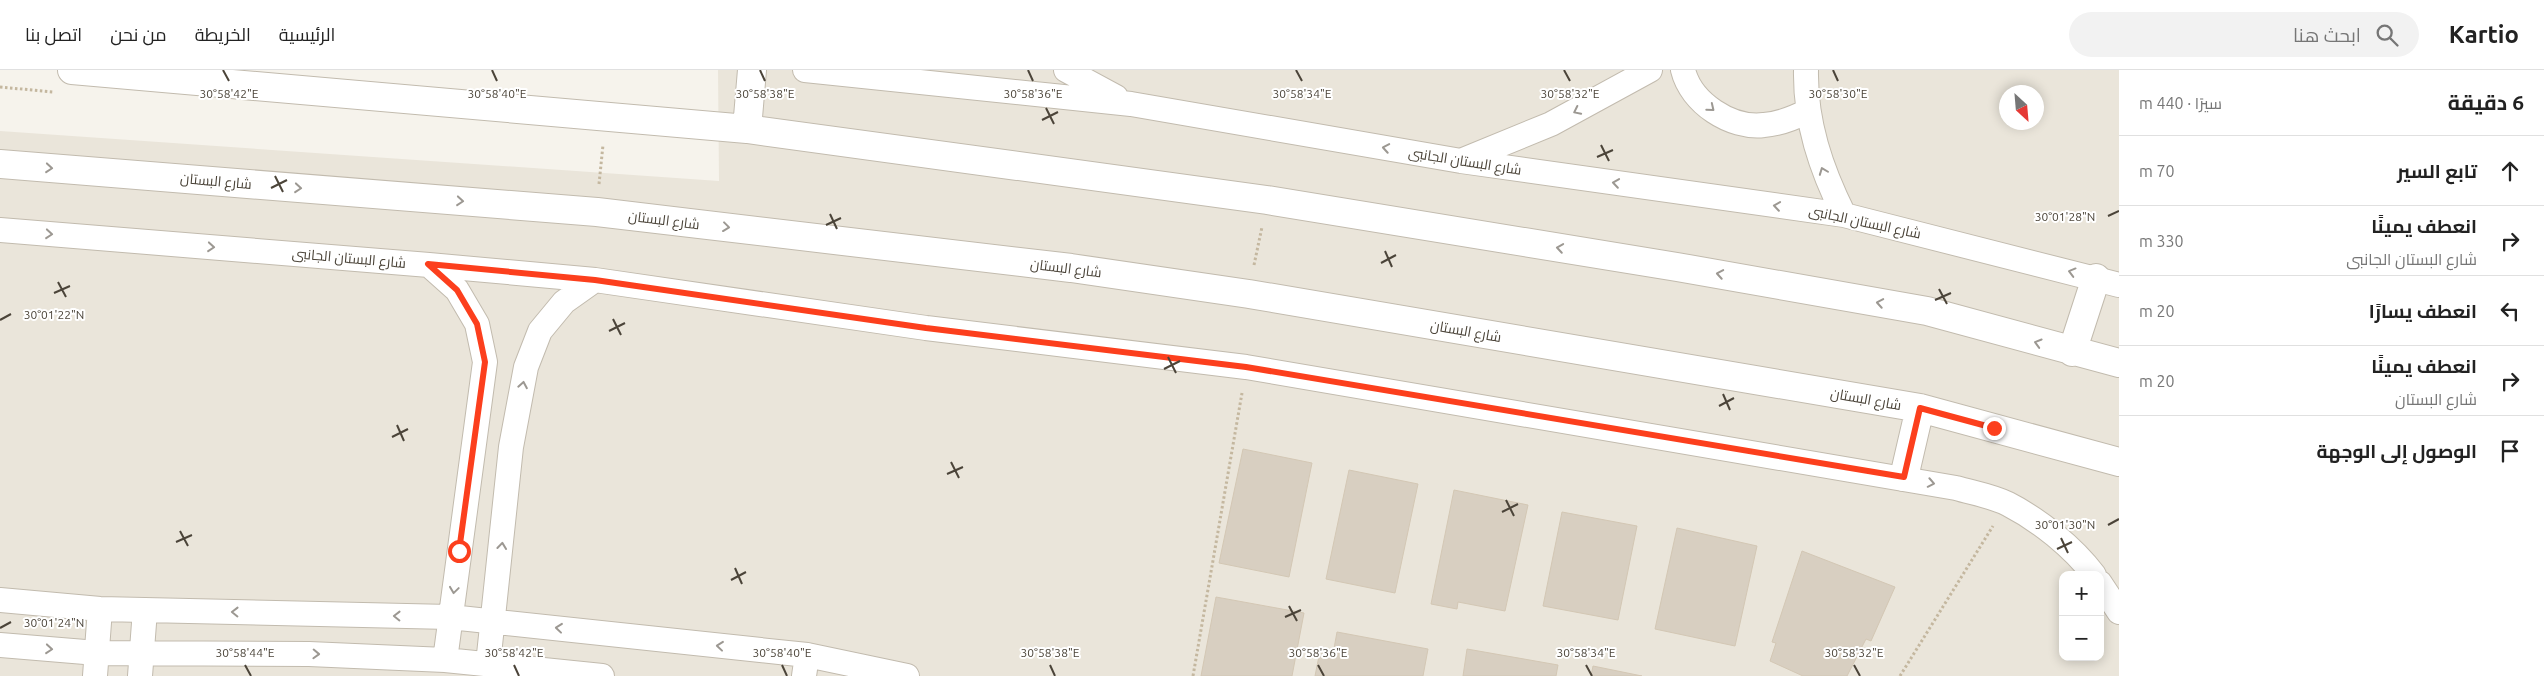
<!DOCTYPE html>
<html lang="ar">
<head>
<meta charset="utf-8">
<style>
	:root { --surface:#fff; --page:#f2f2f2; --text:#222; --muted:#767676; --line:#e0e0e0 }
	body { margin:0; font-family:Ubuntu,Cairo,sans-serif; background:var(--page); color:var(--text); direction:rtl }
	.controls { position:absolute; right:15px; bottom:15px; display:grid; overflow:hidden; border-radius:10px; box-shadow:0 2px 12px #0003 }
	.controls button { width:45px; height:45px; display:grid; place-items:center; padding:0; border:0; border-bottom:1px solid var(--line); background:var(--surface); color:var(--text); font:25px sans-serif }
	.compass { position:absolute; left:1999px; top:15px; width:45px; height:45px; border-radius:50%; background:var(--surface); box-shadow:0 2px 12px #0003; rotate:154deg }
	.stop { position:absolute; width:15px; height:15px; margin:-11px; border:4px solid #fc3f1d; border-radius:50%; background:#fff }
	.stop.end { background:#fc3f1d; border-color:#fff; box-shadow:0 1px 5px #0008 }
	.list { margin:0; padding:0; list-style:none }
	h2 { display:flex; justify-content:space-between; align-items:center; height:65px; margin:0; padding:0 20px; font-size:21px }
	h2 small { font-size:16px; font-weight:400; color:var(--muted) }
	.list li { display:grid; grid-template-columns:32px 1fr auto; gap:15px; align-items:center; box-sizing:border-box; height:70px; padding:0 20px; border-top:1px solid var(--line) }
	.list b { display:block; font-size:19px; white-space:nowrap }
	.list p { margin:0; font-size:16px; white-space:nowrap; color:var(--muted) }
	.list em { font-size:16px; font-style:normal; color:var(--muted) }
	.icon { flex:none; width:28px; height:28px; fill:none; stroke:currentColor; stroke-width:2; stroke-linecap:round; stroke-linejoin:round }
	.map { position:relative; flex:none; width:2119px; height:606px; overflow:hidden; direction:ltr }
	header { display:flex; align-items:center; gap:30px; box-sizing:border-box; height:70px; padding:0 25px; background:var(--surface); border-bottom:1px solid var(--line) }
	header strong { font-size:24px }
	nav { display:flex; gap:28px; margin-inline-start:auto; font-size:18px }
	.search { width:350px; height:45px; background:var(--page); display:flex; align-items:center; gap:12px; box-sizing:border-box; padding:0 18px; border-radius:28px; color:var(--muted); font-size:19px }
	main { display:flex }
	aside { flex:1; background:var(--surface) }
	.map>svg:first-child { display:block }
</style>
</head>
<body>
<header>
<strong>Kartio</strong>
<div class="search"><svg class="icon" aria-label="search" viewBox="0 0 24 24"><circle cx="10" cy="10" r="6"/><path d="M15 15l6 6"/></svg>ابحث هنا</div>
<nav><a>الرئيسية</a><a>الخريطة</a><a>من نحن</a><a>اتصل بنا</a></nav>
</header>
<main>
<aside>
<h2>6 دقيقة<small>سيرًا · 440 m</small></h2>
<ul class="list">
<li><svg class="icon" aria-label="ahead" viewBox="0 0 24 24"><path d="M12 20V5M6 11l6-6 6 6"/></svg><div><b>تابع السير</b></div><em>70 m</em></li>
<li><svg class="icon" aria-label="right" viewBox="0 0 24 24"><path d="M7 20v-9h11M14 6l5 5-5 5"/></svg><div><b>انعطف يمينًا</b><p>شارع البستان الجانبى</p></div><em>330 m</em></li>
<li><svg class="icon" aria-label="left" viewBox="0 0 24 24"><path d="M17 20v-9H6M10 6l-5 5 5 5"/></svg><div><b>انعطف يسارًا</b></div><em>20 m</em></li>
<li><svg class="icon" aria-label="right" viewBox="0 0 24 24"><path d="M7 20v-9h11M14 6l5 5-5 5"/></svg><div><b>انعطف يمينًا</b><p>شارع البستان</p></div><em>20 m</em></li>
<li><svg class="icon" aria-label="arrive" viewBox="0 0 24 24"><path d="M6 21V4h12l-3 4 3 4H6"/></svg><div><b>الوصول إلى الوجهة</b></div></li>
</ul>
</aside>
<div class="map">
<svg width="2119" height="606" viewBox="0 0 2119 606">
	<rect width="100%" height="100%" fill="#f6f3ec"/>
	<path fill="#eae5da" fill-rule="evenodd" d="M718,0h1401v606h-2119v-545l719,50zM2006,22h30v30h-30zM2063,505h37v82h-37z"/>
	<path fill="#d8cfc1" stroke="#d3c7b4" d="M1243,379l69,14 -23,114 -70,-14z
		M1349,400l69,14 -23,109 -69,-14z
		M1454,420l74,15 -23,106 -47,-9 -1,7 -26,-5z
		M1562,442l75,14 -19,94 -75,-14z
		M1677,458l80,18 -22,100 -80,-17z
		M1802,481l93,36 -24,54 -5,-2 -19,37h-44l-33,-15 6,-18 -4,-1z
		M1216,527l88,16 -12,63h-91z
		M1337,562l91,17 -5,27h-108l5,-25 13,3z
		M1467,579l91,16 -2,11h-93z
		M1593,596l49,10h-51z"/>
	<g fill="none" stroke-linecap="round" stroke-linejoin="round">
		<defs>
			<path id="minor" d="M805,0l326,34 330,57 383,54 275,70
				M1066,0l50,27
				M1683,0c8,33 48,59 81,55 16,-1 30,-7 44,-14
				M1806,0c-1,52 15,99 38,145
				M1463,90l88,-36 99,-54
				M0,160l429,35 166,15 331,48 320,39 710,121c17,5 36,8 52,16 31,16 65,43 86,71
				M429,195l28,25 20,34 8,38 -40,298
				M2100,513l19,29
				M0,530l100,9 350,8 357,38 100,21
				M0,575l97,8 212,1 136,6 157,16
				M488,594l23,-217 15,-80 14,-36 24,-29 31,-22
				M95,606l5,-67
				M140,606l5,-66
				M804,606l3,-21"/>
			<path id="tertiary" d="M72,0l675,59 520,71 410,67 250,44 192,52
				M747,59l5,-59
				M0,94l597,48 474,56 178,26 671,114 199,54
				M2072,282l24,-74
				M1904,407l16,-69"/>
		</defs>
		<use href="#minor" stroke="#c2bbae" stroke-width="26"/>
		<use href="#tertiary" stroke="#c2bbae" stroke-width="30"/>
		<path stroke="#c4b79f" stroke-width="3" stroke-dasharray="2.5 2.5" stroke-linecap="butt" d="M0,17l53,5
			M599,114l4,-39
			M1254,195l8,-38
			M1193,606l49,-283
			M1900,606l93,-150"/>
		<use href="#minor" stroke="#fff" stroke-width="24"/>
		<use href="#tertiary" stroke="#fff" stroke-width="28"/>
	</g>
	<defs><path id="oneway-chevron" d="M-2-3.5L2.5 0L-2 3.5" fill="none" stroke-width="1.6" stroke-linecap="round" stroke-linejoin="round" transform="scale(1.25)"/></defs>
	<g stroke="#9c9892">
		<use href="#oneway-chevron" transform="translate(1711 38) rotate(39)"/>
		<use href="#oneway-chevron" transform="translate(1577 41) rotate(154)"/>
		<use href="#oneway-chevron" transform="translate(1386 78) rotate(-170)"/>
		<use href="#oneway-chevron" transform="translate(49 98) rotate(5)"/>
		<use href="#oneway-chevron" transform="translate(1823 101) rotate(-111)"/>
		<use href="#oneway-chevron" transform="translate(1616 113) rotate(-172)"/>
		<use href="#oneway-chevron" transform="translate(298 118) rotate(5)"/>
		<use href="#oneway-chevron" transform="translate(460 131) rotate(5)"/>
		<use href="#oneway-chevron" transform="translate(1777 136) rotate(-172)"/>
		<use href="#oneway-chevron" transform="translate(726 157) rotate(7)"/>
		<use href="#oneway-chevron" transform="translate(49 164) rotate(5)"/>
		<use href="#oneway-chevron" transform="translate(211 177) rotate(5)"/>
		<use href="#oneway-chevron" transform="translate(1560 178) rotate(-171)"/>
		<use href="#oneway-chevron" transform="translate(2072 202) rotate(-165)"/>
		<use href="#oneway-chevron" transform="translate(1720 204) rotate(-170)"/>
		<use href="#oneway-chevron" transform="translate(1880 233) rotate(-170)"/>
		<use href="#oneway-chevron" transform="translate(2038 273) rotate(-164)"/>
		<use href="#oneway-chevron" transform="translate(523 315) rotate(-80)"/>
		<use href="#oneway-chevron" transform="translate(1931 413) rotate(11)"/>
		<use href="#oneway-chevron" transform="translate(502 476) rotate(-84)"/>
		<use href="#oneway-chevron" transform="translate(454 520) rotate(98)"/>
		<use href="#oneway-chevron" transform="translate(235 542) rotate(-179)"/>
		<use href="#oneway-chevron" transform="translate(397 546) rotate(-179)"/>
		<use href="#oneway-chevron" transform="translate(559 558) rotate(-174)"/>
		<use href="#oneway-chevron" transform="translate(720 576) rotate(-174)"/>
		<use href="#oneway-chevron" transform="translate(49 579) rotate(5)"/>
		<use href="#oneway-chevron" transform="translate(316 584) rotate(2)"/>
	</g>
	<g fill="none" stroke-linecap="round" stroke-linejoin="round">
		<path stroke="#fc3f1d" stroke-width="6" d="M459,481l26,-189 -8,-38 -20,-34 -29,-26 167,16 331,48 320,39 658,110 16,-69 74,20"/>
	</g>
	<path fill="none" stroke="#4b4439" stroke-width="2" d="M223,0l6,11M492,0l5,11M760,0l5,11M1028,0l5,11M1296,0l6,11M1564,0l6,11M1833,0l5,11M1046,38l8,16M1042,50l16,-8M1601,75l8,16M1597,87l16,-7M275,106l8,16M271,118l16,-8M830,144l7,15M2108,146l11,-5M826,155l15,-7M1385,181l7,16M1381,193l15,-8M58,212l8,15M1939,219l8,15M54,223l16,-7M1935,230l16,-7M613,249l8,16M0,250l11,-6M609,261l16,-8M1168,287l8,16M1164,299l16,-8M1723,324l7,16M1719,336l15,-8M397,355l7,16M392,367l16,-8M951,392l8,16M947,404l16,-7M1506,430l8,16M1502,442l16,-8M2108,455l11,-6M180,461l8,15M2061,468l7,15M176,472l16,-7M2057,479l15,-7M735,498l7,16M731,510l15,-8M1289,536l8,15M1285,547l16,-7M0,558l11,-6M245,595l6,11M514,595l5,11M782,595l5,11M1050,595l5,11M1318,595l6,11M1586,595l6,11M1854,595l6,11"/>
	<g text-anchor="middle" stroke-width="4" stroke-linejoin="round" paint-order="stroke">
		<g font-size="14" fill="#4b4439" stroke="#fff">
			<text transform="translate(1465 91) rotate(9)" y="5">شارع البستان الجانبى</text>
			<text transform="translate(216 111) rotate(5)" y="5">شارع البستان</text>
			<text transform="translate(664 150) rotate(7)" y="5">شارع البستان</text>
			<text transform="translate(1865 152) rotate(12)" y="5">شارع البستان الجانبى</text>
			<text transform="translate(349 188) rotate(5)" y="5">شارع البستان الجانبى</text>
			<text transform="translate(1066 198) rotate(7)" y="5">شارع البستان</text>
			<text transform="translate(1466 261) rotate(10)" y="5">شارع البستان</text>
			<text transform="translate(1866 329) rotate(10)" y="5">شارع البستان</text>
		</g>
	</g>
	<g font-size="12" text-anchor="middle" fill="#4b4439" stroke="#fff" stroke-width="4" stroke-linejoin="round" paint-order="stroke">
		<text x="229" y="28">30°58'42"E</text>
		<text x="497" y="28">30°58'40"E</text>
		<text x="765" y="28">30°58'38"E</text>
		<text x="1033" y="28">30°58'36"E</text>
		<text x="1302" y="28">30°58'34"E</text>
		<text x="1570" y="28">30°58'32"E</text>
		<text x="1838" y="28">30°58'30"E</text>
		<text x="2065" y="151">30°01'28"N</text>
		<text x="54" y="249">30°01'22"N</text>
		<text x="2065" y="459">30°01'30"N</text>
		<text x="54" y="557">30°01'24"N</text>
		<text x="245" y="587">30°58'44"E</text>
		<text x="514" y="587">30°58'42"E</text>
		<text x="782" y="587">30°58'40"E</text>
		<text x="1050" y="587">30°58'38"E</text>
		<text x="1318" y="587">30°58'36"E</text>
		<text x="1586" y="587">30°58'34"E</text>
		<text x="1854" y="587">30°58'32"E</text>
	</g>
</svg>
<div class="controls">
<button>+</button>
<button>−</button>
</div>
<svg class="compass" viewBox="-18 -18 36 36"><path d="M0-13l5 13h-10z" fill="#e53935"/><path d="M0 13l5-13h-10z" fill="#767676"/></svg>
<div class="stop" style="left:459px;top:481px"></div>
<div class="stop end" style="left:1994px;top:358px"></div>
</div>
</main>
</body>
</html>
